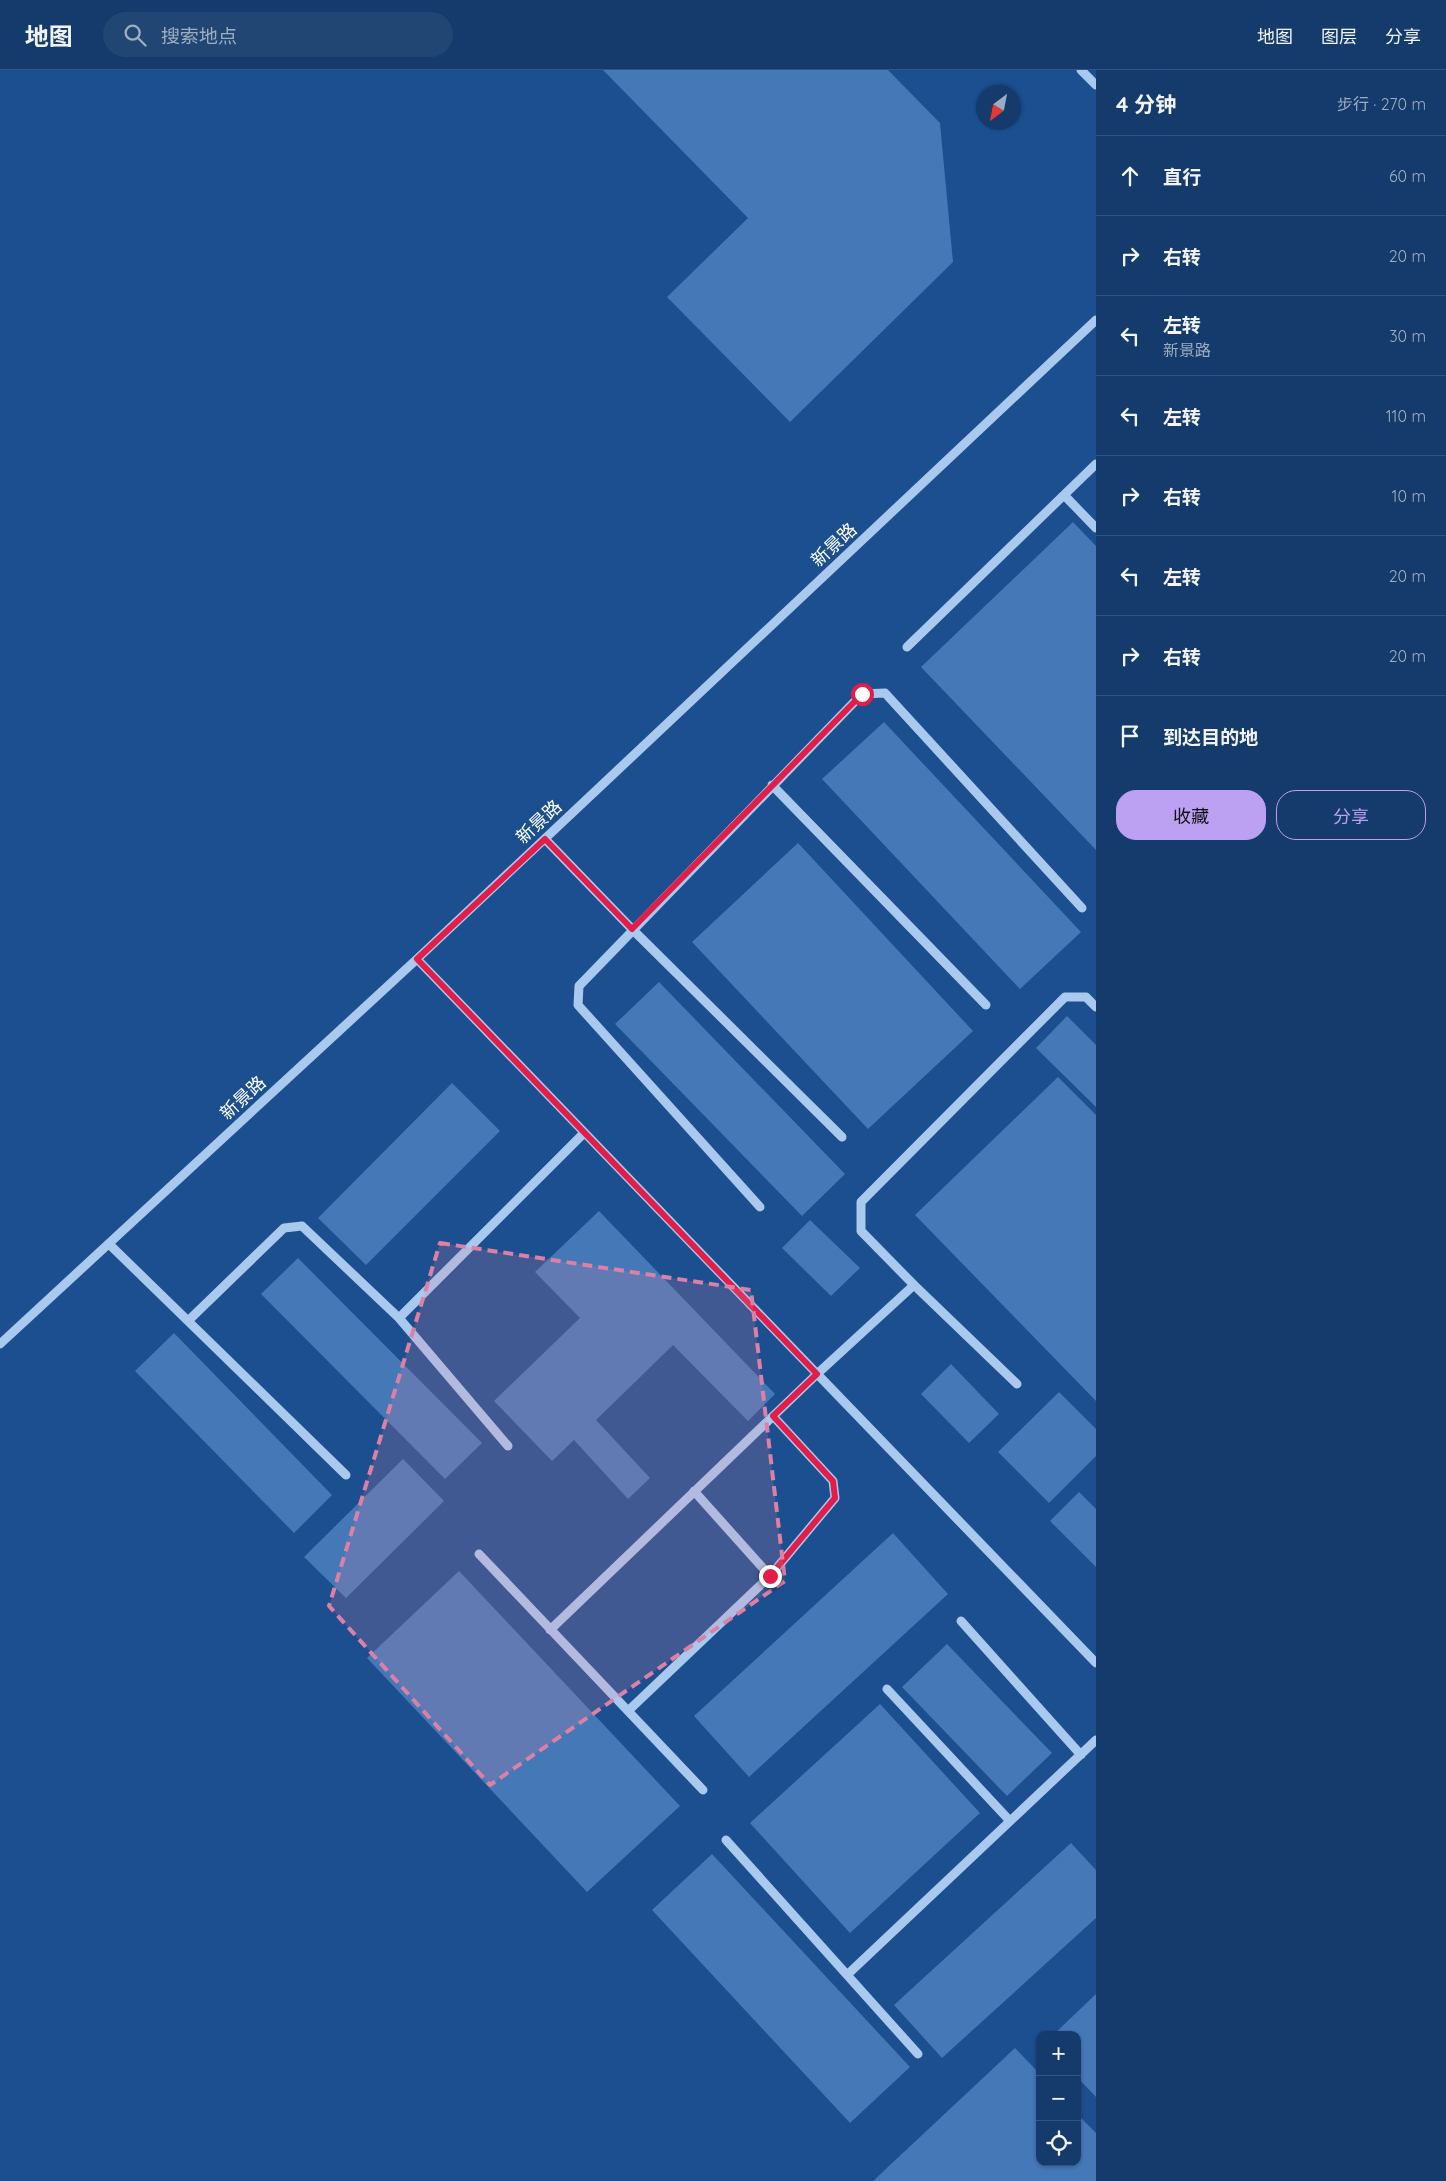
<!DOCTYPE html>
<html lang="zh">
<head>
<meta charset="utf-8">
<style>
	:root { --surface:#143b6b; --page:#214673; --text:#f1f3f6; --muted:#9dadc1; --line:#33557e; --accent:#bca0f2 }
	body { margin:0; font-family:Quicksand,"Noto Sans SC",sans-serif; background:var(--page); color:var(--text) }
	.controls { position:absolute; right:15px; bottom:15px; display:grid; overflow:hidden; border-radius:10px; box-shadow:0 1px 4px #0004 }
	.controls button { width:45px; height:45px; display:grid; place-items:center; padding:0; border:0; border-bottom:1px solid var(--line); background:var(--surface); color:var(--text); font:25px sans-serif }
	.compass { position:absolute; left:976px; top:15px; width:45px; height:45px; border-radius:50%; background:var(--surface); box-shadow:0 1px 4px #0004; rotate:212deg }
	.stop { position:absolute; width:15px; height:15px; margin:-11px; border:4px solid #e11d48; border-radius:50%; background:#fff }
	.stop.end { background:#e11d48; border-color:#fff; box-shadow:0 1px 5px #0008 }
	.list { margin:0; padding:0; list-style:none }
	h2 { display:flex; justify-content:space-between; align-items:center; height:65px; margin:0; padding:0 20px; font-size:21px }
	h2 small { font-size:16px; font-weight:400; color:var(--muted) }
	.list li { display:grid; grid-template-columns:32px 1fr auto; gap:15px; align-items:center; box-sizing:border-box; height:80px; padding:0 20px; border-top:1px solid var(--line) }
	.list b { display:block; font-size:19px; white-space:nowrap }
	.list p { margin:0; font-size:16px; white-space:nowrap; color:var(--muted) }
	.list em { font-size:16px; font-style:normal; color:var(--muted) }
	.actions { display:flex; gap:10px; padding:15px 20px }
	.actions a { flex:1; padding:11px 0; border:1px solid var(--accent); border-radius:20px; text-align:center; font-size:18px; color:var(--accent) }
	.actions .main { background:var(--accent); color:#111 }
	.icon { flex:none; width:28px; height:28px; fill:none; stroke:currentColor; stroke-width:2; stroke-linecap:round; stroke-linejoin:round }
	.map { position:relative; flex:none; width:1096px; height:2111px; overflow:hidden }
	header { display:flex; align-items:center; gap:30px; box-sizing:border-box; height:70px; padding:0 25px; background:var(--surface); border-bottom:1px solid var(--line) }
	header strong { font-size:24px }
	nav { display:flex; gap:28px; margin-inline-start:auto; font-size:18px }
	.search { width:350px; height:45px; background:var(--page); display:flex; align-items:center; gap:12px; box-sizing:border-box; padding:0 18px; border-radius:28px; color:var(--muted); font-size:19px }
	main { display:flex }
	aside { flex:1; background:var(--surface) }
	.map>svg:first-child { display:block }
</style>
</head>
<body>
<header>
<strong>地图</strong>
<div class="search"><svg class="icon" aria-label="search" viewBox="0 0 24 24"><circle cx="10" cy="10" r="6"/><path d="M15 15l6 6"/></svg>搜索地点</div>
<nav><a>地图</a><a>图层</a><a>分享</a></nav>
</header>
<main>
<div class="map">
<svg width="1096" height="2111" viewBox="0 0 1096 2111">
	<rect width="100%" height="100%" fill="#1b4f8f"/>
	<path fill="#4478b7" d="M603,0h285l52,53 13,139 -163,160 -123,-125 81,-79z
		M1073,452l23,24v304l-175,-183z
		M884,652l197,210 -61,57 -198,-210z
		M798,773l175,188 -105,98 -176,-187z
		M659,912l186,192 -43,42 -187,-192z
		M1067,946l29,29v62l-60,-59z
		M1058,1007l38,38v286l-181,-186z
		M452,1013l48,48 -134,134 -48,-47z
		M599,1141l176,183 -27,27 -75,-76 -77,75 54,58 -22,21 -54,-59 -22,21 -58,-60 86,-83 -45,-46z
		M810,1150l50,48 -29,28 -49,-48z
		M298,1188l184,185 -37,36 -184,-185z
		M174,1263l158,162 -38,38 -159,-162z
		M951,1294l48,50 -30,29 -48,-49z
		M1059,1322l37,37v27l-47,47 -51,-51z
		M403,1389l41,42 -98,97 -42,-41z
		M1079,1422l17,17v58l-46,-46z
		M893,1463l55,61 -199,183 -55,-61z
		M459,1501l221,235 -93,86 -220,-234z
		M947,1574l105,109 -45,43 -105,-109z
		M880,1634l100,109 -130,120 -100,-110z
		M1071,1773l25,27v48l-154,140 -48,-53z
		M712,1784l198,213 -60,56 -198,-213z
		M1096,1924v103l-19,-20v-42h-24z
		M1015,1978l25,26v88h37v-48l19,19v48h-223z"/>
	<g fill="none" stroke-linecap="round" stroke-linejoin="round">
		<path stroke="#a9c9ee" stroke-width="9" d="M1081,0l15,15
			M1064,425l32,33
			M907,577l189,-183
			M772,715l214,220
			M545,769l87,90 210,208
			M417,889l679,704
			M760,1137l-182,-202 1,-19 283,-292 23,-1 197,215
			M109,1174l237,231
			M914,1215l103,99
			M399,1248l185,-185
			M189,1250l95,-92 18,-2 97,92 109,128
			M0,1274l417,-385 679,-639
			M694,1421l76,85
			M479,1484l224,236
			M961,1551l120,134
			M550,1560l267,-256 97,-89 -53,-54v-29l204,-205h21l10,10
			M887,1619l123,132
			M628,1641l142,-135 65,-78 -2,-17 -60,-65
			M726,1770l192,214
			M847,1905l249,-235"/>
	</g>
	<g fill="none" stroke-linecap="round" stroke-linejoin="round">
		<path stroke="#e11d48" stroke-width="6" d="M770,1506l65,-78 -2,-17 -60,-65 44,-42 -400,-415 128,-120 87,90 230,-235"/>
	</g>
	<path fill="#dd80a5" fill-opacity="0.2" stroke="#dd80a5" stroke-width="4" stroke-dasharray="10 6" stroke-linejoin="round" d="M440,1173l311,47 34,291 -295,204 -161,-179z"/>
	<g text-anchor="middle" stroke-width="4" stroke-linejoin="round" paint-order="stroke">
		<g font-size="18" fill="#fff" stroke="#1b4f8f">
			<text transform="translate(834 475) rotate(-43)" y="6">新景路</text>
			<text transform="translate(539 752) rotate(-43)" y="6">新景路</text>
			<text transform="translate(243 1028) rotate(-43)" y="6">新景路</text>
		</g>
	</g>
</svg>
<div class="controls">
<button>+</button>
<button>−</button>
<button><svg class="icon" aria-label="locate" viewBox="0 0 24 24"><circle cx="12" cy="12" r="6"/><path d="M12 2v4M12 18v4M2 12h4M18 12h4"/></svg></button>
</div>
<svg class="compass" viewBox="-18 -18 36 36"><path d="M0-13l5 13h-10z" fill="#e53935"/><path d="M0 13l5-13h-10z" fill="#9dadc1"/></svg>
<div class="stop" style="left:862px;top:624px"></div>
<div class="stop end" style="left:770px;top:1506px"></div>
</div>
<aside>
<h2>4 分钟<small>步行 · 270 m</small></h2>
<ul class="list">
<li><svg class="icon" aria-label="ahead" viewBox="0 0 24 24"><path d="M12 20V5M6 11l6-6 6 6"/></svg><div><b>直行</b></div><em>60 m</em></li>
<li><svg class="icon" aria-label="right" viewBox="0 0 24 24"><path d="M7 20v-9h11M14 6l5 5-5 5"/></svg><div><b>右转</b></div><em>20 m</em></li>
<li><svg class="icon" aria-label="left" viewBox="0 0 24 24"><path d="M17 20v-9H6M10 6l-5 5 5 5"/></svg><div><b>左转</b><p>新景路</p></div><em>30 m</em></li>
<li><svg class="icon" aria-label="left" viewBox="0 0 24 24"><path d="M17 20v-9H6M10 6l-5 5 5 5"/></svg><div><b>左转</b></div><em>110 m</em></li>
<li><svg class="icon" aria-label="right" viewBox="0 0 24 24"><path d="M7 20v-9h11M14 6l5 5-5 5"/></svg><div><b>右转</b></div><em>10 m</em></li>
<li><svg class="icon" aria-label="left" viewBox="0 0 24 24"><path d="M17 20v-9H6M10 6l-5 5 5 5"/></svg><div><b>左转</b></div><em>20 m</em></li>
<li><svg class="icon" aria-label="right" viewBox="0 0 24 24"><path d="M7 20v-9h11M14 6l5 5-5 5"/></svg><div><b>右转</b></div><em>20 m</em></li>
<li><svg class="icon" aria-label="arrive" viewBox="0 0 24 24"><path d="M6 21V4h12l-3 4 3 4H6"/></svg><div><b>到达目的地</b></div></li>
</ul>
<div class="actions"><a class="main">收藏</a><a>分享</a></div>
</aside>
</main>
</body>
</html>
